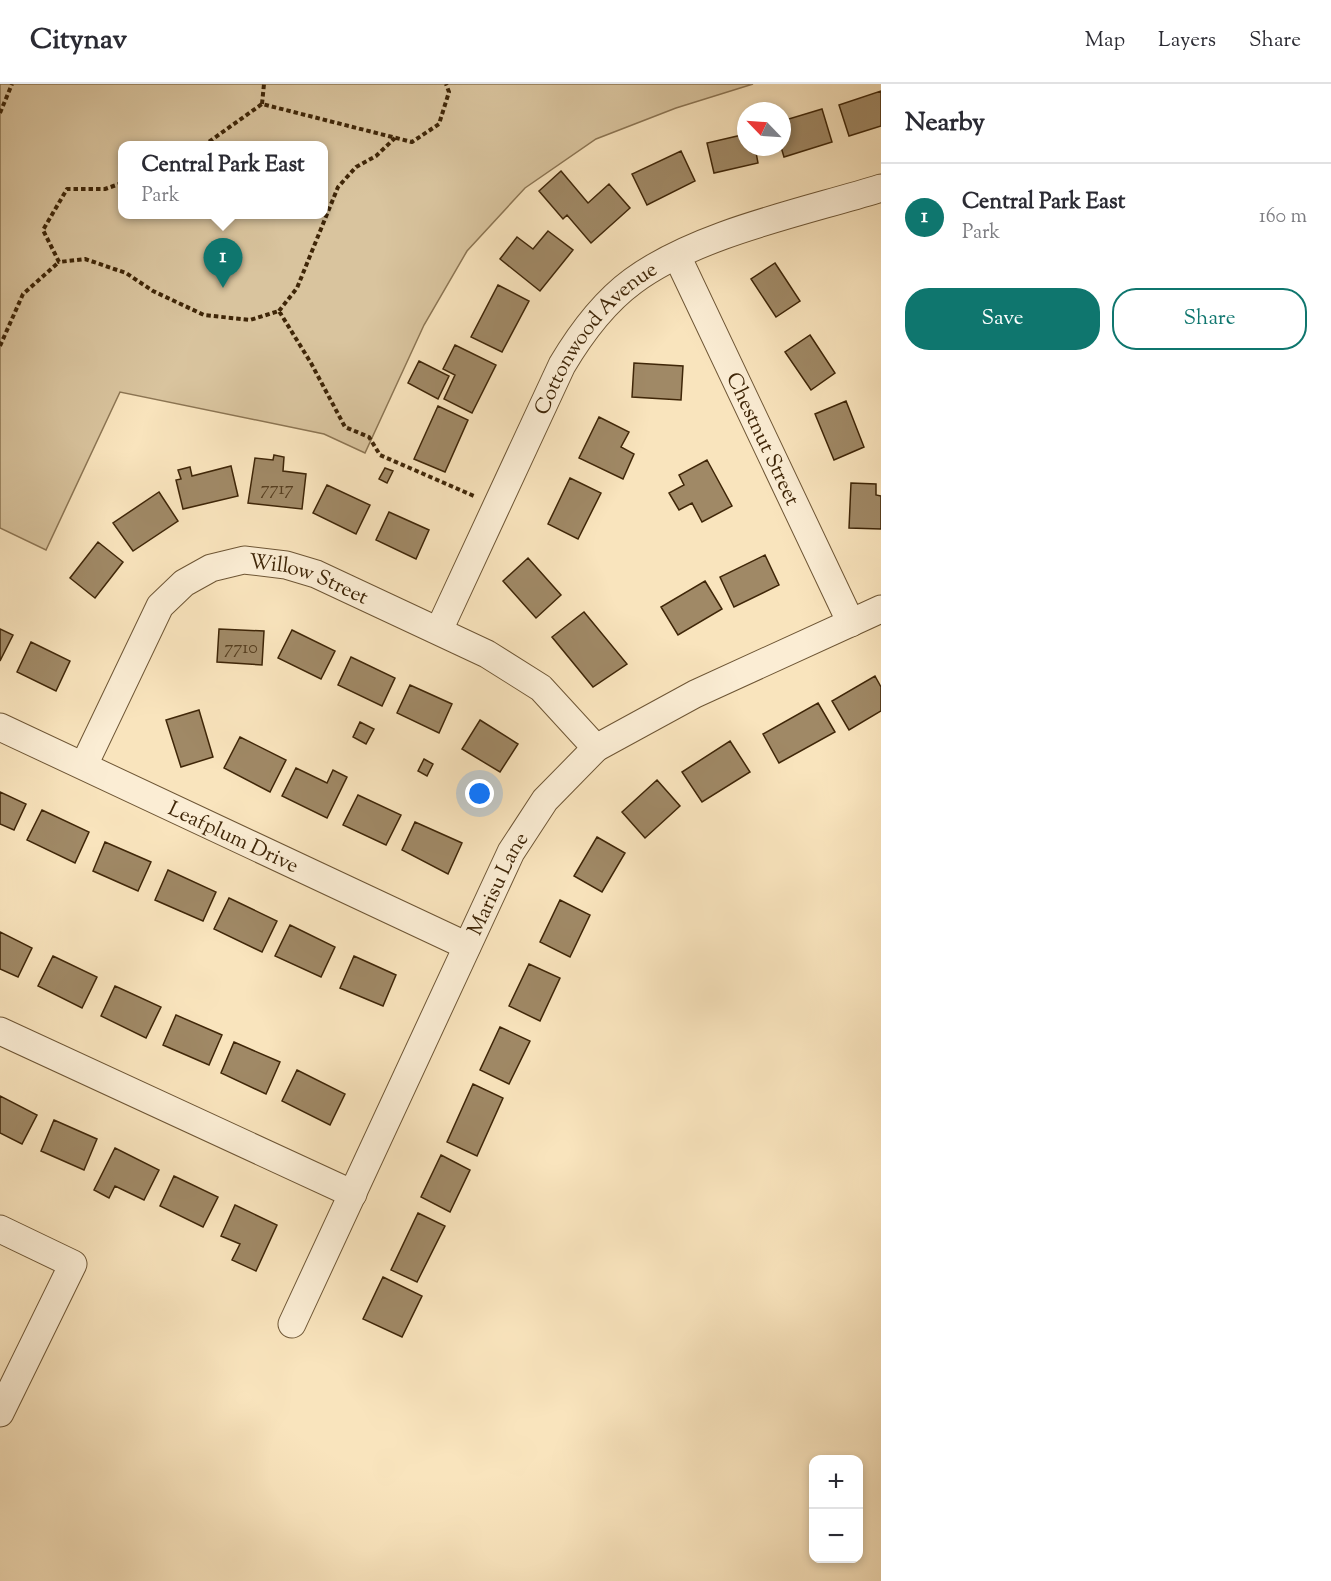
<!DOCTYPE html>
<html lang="en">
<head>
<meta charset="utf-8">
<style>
	:root { --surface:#fff; --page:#f7f7f7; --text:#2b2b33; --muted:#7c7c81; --line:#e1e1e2; --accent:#0f766e }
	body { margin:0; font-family:"Sorts Mill Goudy",serif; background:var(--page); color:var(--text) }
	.controls { position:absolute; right:18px; bottom:18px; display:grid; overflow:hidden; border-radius:12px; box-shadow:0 3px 9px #0003 }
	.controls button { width:54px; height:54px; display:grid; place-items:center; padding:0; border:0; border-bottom:2px solid var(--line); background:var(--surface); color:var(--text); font:30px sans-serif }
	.compass { position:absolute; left:737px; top:18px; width:54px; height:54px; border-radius:50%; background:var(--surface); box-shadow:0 3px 9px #0003; rotate:295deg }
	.you { position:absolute; left:480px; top:710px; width:21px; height:21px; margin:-15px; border:4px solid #fff; border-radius:50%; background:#1a73e8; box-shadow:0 0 0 9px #1a73e833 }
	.badge { display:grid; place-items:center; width:39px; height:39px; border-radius:50%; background:var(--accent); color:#fff; font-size:20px; font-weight:700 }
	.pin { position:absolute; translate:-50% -50px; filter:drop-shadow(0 2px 3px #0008) }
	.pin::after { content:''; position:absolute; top:32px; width:21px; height:18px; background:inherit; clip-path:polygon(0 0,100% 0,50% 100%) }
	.popup { position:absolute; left:118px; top:57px; width:210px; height:78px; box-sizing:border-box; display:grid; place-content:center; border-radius:12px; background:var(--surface); filter:drop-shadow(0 2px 4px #0005); font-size:20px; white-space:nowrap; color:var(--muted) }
	.popup b { font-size:22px; color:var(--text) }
	.popup::after { content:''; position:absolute; left:50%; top:100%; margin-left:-12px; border:12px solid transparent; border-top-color:var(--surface) }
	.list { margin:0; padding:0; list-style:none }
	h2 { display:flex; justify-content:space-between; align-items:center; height:78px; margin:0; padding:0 24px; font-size:26px }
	h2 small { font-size:20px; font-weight:400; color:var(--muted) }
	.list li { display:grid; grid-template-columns:39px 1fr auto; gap:18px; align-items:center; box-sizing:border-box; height:108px; padding:0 24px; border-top:2px solid var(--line) }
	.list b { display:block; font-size:22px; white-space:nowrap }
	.list p { margin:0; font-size:20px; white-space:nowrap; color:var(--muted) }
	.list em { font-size:20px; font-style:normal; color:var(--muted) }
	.actions { display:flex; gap:12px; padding:18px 24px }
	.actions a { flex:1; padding:14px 0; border:2px solid var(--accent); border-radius:24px; text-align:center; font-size:21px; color:var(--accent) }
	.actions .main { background:var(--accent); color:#fff }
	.map { position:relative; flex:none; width:881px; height:1497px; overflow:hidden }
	header { display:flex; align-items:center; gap:36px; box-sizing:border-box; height:84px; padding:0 30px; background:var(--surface); border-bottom:2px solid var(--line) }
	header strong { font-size:28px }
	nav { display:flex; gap:33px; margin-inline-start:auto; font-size:21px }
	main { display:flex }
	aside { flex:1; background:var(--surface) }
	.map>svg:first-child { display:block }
</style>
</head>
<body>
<header>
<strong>Citynav</strong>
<nav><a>Map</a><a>Layers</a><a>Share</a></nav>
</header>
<main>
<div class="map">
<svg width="881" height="1497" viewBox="0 0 881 1497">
	<rect width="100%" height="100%" fill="#f9e4bd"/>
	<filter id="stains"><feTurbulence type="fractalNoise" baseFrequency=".00333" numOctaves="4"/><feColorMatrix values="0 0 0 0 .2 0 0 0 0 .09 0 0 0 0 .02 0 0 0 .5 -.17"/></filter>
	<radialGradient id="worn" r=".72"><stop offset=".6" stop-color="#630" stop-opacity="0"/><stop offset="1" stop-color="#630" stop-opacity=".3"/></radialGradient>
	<path fill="#d9c49e" stroke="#8c7553" stroke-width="1.5" fill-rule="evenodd" d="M0,0h753l-77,24 -80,31 -71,49 -58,63 -43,74 -59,128 -41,-19 -204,-42 -74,158 -46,-22zM122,62h202v68h-202z"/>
	<path fill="#a08966" stroke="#3f2608" stroke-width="1.5" d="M881,7v35l-32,10 -10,-31z
		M822,25l10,33 -48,15 -3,-10 1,-26z
		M746,50v13h9l3,16 -44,10 -7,-30z
		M681,67l14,30 -48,24 -15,-31z
		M561,87l27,32 21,-19 21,24 -39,35 -24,-28 -4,4 -24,-28z
		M548,147l25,19 -33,41 -40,-32 17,-22 16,12z
		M775,179l25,38 -24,16 -25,-38z
		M498,201l31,16 -27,51 -31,-15z
		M810,251l25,38 -24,17 -26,-38z
		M455,261l41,20 -24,48 -28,-14 11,-24 -12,-6z
		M419,277l30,15 -11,23 -30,-16z
		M634,279l49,3 -2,34 -49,-3z
		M846,317l18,46 -30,13 -19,-46z
		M438,322l30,14 -23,52 -31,-13z
		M599,333l30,15 -8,15 13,7 -11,25 -44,-21z
		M274,371l10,2 -1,14 23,3 -4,35 -54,-6 7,-45 18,2z
		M707,376l25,46 -30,16 -10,-19 -13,7 -10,-17 15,-8 -5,-10z
		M231,382l7,30 -55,13 -7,-29 5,-1 -3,-9 12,-3 2,9z
		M385,384l8,3 -6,12 -8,-4z
		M570,394l31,15 -23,46 -30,-15z
		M851,399l25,1v11l5,1v33l-32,-1z
		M327,401l43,20 -14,29 -43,-21z
		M159,408l19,29 -45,30 -20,-28z
		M389,428l40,18 -13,29 -40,-19z
		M98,458l25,20 -28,36 -25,-20z
		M765,471l14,30 -45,22 -14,-30z
		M528,474l33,37 -25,23 -33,-37z
		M705,497l17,28 -44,26 -17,-28z
		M584,528l43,52 -34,23 -41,-50z
		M0,545l13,6 -13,26z
		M219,545l45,2 -2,34 -45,-3z
		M292,546l43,21 -14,28 -43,-21z
		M31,558l39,19 -14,30 -39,-19z
		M351,573l44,21 -13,28 -44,-21z
		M875,592l6,11v24l-32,19 -17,-29z
		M410,601l42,19 -13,29 -42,-20z
		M818,619l17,29 -56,31 -16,-29z
		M199,626l14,47 -32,10 -15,-47z
		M480,636l38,24 -18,28 -38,-23z
		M360,638l14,7 -8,15 -13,-7z
		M240,653l46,23 -16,32 -46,-24z
		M730,657l20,31 -48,30 -20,-30z
		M424,675l9,5 -6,12 -9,-5z
		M296,684l31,15 6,-13 14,7 -20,41 -45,-22z
		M657,696l23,26 -35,32 -23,-26z
		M0,708l26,12 -12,26 -14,-6z
		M358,711l43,20 -15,30 -43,-20z
		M42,726l47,22 -14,31 -48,-23z
		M415,738l47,21 -14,31 -46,-24z
		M597,753l28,16 -23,39 -28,-16z
		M105,758l46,20 -13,29 -45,-20z
		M168,786l48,22 -13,29 -48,-21z
		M229,814l48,23 -15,31 -48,-23z
		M560,816l30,15 -20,42 -30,-15z
		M290,841l45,22 -14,30 -46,-21z
		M0,848l32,16 -14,29 -18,-8z
		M53,872l44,21 -15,31 -44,-22z
		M354,872l42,19 -13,31 -43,-18z
		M529,880l31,14 -20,43 -31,-15z
		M115,902l46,21 -15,31 -45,-22z
		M176,931l46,20 -13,30 -46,-20z
		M500,943l30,14 -21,43 -29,-14z
		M234,958l46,20 -14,32 -45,-21z
		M297,986l48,24 -15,31 -48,-24z
		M473,1000l30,14 -26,58 -30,-14z
		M0,1012l37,19 -15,29 -22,-11z
		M54,1036l43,19 -13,31 -43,-19z
		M115,1064l44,22 -15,30 -29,-14 -6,12 -15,-8z
		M441,1071l29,15 -20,42 -29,-15z
		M174,1092l44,21 -15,30 -43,-21z
		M235,1121l42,20 -21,46 -24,-11 8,-16 -19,-8z
		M418,1129l27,13 -28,56 -26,-12z
		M383,1193l39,19 -20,41 -39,-18z"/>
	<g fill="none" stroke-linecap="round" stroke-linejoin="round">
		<defs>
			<g id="minor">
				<path id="s1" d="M677,172l174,367"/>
				<path id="s2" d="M439,546l123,-265c19,-32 41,-62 71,-84 65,-48 171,-69 248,-93"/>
				<path id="s3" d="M0,643l467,219"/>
				<path id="s4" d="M84,681l76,-159 24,-23 27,-15 33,-8 42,5 30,9 171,80 54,34 55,60"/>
				<path d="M0,947l353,163"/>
				<path d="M0,1145l73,35 -73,149"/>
				<path id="s5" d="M292,1240l219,-472 34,-52 51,-52 99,-54 186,-85"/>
			</g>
		</defs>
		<use href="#minor" stroke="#6e5635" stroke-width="29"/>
		<path stroke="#3f2608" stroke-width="4" stroke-dasharray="4.5 3" stroke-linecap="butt" d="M262,20l2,-20
			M0,29l12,-29
			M203,62l59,-42 150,38 27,-18 10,-32 -3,-8
			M122,99l-17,6h-38l-24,41 16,32 26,-3 41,14 27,18 51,24 46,5 29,-9 32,52 34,64 24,10 11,18 94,41
			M279,227l18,-23 41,-101 18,-20 20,-11 19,-18
			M0,262l23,-52 36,-32"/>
		<use href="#minor" stroke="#fbedd4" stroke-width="27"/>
	</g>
	<g text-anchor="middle" stroke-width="4.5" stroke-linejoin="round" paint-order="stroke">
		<g font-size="18" fill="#573f20">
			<text x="277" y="410">7717</text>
			<text x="241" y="569">7710</text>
		</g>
		<g font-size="21" fill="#3f2608" stroke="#fbedd4">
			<text dy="7" stroke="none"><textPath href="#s2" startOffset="334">Cottonwood Avenue</textPath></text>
			<text dy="7" stroke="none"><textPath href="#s1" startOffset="202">Chestnut Street</textPath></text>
			<text dy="7" stroke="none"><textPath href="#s4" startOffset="342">Willow Street</textPath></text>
			<text dy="7" stroke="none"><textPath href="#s3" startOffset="258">Leafplum Drive</textPath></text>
			<text dy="7" stroke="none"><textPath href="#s5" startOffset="486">Marisu Lane</textPath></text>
		</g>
	</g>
	<rect width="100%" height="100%" filter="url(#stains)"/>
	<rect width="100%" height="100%" fill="url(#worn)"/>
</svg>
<div class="controls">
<button>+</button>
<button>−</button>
</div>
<svg class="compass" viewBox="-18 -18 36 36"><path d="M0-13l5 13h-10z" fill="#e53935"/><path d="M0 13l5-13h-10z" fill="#7c7c81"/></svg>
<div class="you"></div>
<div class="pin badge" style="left:223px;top:204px">1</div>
<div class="popup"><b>Central Park East</b>Park</div>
</div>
<aside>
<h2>Nearby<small></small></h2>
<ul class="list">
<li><span class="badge">1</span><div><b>Central Park East</b><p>Park</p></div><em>160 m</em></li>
</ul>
<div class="actions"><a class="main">Save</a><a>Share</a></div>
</aside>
</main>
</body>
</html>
